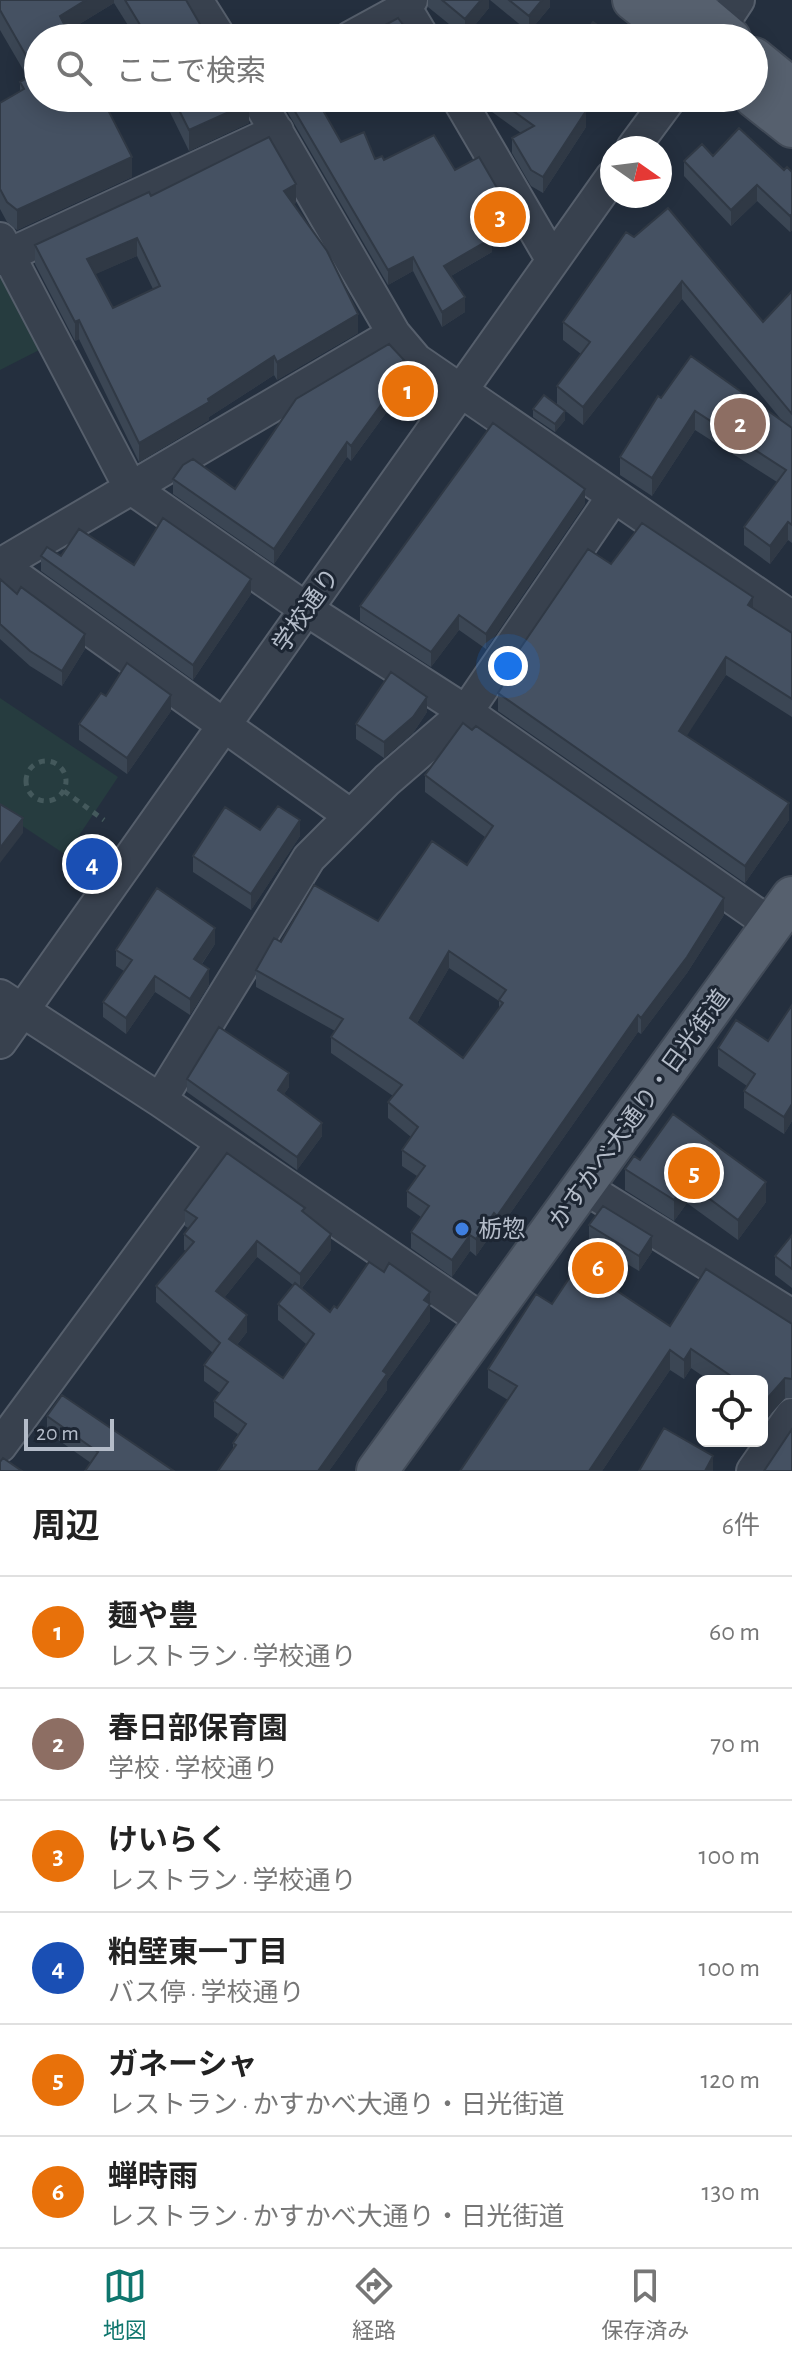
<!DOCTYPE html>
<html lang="ja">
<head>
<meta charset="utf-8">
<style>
	:root { --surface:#fff; --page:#f6f6f6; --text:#222; --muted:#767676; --line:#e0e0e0; --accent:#0f766e }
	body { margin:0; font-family:"Alegreya Sans","Noto Sans JP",sans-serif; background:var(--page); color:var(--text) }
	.controls { position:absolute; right:24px; bottom:24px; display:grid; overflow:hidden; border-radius:12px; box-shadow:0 4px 20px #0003 }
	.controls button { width:72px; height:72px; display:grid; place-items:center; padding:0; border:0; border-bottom:2px solid var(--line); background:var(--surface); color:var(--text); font:40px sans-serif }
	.compass { position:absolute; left:600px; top:136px; width:72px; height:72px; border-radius:50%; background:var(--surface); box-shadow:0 4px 20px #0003; rotate:104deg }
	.scale { position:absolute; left:24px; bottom:20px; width:90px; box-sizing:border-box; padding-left:8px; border:4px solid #b4bcc9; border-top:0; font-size:22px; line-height:28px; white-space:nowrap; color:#b4bcc9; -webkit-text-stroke:6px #1d2633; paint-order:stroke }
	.you { position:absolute; left:508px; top:666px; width:28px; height:28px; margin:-20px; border:6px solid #fff; border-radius:50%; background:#1a73e8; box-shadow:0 0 0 12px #1a73e833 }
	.badge { display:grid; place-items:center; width:52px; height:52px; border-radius:50%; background:var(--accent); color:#fff; font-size:26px; font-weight:700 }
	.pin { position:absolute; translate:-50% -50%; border:4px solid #fff; box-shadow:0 2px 8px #0006 }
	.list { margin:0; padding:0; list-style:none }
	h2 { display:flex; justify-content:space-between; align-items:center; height:104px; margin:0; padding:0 32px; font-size:34px }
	h2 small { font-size:26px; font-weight:400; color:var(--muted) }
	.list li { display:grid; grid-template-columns:52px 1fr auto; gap:24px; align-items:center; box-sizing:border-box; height:112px; padding:0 32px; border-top:2px solid var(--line) }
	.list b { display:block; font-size:30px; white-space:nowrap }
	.list p { margin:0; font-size:26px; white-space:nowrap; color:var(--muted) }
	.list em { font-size:26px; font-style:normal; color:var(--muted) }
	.icon { flex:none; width:44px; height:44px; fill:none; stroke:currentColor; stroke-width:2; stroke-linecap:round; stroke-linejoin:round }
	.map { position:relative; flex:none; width:792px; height:1471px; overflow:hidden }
	.search { position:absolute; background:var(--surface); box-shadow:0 4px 20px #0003; left:24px; right:24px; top:24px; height:88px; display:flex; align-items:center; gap:20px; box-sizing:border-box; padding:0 28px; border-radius:44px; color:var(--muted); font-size:30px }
	.sheet { height:776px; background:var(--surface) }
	nav { display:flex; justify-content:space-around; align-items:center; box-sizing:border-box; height:112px; border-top:2px solid var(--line); background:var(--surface); font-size:22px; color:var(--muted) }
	nav a { display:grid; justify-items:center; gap:4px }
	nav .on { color:var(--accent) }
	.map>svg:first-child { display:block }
</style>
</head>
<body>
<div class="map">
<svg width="792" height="1471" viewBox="0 0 792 1471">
	<rect width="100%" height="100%" fill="#242f3e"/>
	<path fill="#263c3f" d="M0,264l47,82 -47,24z
		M0,698l118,79 -52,78 -66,-44z"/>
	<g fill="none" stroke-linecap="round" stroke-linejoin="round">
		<defs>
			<path id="minor" d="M196,0l24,38
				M405,8l18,30
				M350,38l55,-30 6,-8
				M713,38l25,-38
				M257,98l137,236 22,26 376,258
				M458,98l94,161
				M633,148l37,-50
				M0,239l130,248 176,122 160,103 306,213
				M0,259l277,-128
				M0,565l394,-231
				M0,565l351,251
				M0,996l160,104 325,222
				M0,1042l612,-865
				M160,1100l149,-242 78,-78 79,-68 147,-215
				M584,1187l208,129
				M0,1446l222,-302
				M753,1471l39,-56"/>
			<path id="major" d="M633,0l48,38
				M685,0l45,38
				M754,58l38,31
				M754,97l38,30
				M377,1471l415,-574"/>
		</defs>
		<use href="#minor" stroke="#565f6c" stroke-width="36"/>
		<use href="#major" stroke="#414a57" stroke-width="44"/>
		<path stroke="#44595c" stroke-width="5" stroke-dasharray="6 6" stroke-linecap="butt" d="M26 781a20 20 0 1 1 40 0a20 20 0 1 1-40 0Z
			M64,791l40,29"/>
		<use href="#minor" stroke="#38414e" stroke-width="32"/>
		<use href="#major" stroke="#56606e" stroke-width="40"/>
	</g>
	<path fill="#3b4654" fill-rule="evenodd" d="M0,0h186l22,38h-72l-22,-35 -46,28 64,146 -115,53 -10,-8 -7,-13v-106l20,-11v-10l8,-4 -28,-48z
		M428,0h61v8l-24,29 -37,-30z
		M490,0h60v7l-21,25z
		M163,98h84l2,25 -60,28z
		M284,98h32l25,44 34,17 80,11 59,62 -22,12v8l-41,24 14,36 -23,15 -29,-56 -25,14 -104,-179z
		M488,98h87l11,29 -43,66 -12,-7 -19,-33v-15l9,-5 -33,-24z
		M713,156l79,16v58l-2,2 -33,-31 -26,25 -47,-50v-15z
		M151,196l145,7 -3,1 65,129 -81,47 -3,-5 -65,42v3l-70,42 -60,-123 -4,2 -40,-77v-19zM137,256l16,33 -40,19 -18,-34z
		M626,232l137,90 29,-31v252l-4,-3 -18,24 -26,-19v-18l33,-45 -82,-52 -43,66 -32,-21v-18l41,-59 123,25 -102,-124 -99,126 -26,-21v-18l24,-32 -18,-14v-18z
		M404,360l1,27 -54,74 -4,-4 -73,107 -101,-70v-15l62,10z
		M533,409l32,11 -10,12 -22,-15z
		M585,504l-99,145 -27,-19 -28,37 -71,-46v-15z
		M41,556h20l73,9 117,29 -58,86 -152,-109z
		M611,564l142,45 39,24v84l-66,-42 -40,61 103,84 -44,63 -247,-172v-18l19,-31v-9z
		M0,579l85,70 -23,37 -32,-20 -30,-27z
		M106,696l65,15 -44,63 -48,-34v-16z
		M427,712l-14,21 -29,25 -28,-19v-15z
		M425,775l299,140 -37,58 -46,61 -3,-2 -141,200 -3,-2 -18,26 -6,-5 -18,26 -41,-29v-16l10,-15 -14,-10v-16l10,-15 -15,-10v-16l9,-13 -23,-19v-16l5,-6 -62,-43v-16l4,-6 -79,-44v-17l25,-28 97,-21 89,-56 18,-28 -60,-45zM449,968l50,33v8l-36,49 -46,-35z
		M260,830l40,6 -49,74 -58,-38v-16z
		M215,944l-13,20 7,21 -19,30 -35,-23 -29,42 -23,-17v-15l21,-31 -8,-5v-16z
		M792,1005v116l-8,13 -40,-26v-17l3,-5 -29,-20v-18l50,-7z
		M187,1079l102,8 -5,7 38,42 -25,34 -110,-78z
		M640,1160l126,42 -28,38 -51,-37 -13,18 -49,-31v-21z
		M185,1210l120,3 26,37 -29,38 28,24 54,-40 46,20v29l-43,60v9l-58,81h-111l15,-22v-6l5,-9 -24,-17v-16l6,-8 -16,-12v-16l9,-12 -57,-51v-16l30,-35 -2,-1v-16l4,-6 -3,-2zM257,1257l36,28 -15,19v16l28,24 -23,34 -46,-33 10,-13 -23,-34z
		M589,1225l63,27 -13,19 -50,-30z
		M792,1235v53l-17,-13v-19z
		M552,1304l118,22 122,-2v74h-7l-20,22 -3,-1v-38h-52l-19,-13 -7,11 -14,-9 -68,101h-142l48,-71 -20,-12v-19z
		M47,1416l127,55 -83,-8 -44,-31z"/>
	<path fill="#303945" d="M86,0h28v3l-54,33v-20z
		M481,0h8v8l-24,29v-18z
		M542,0h8v7l-21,25v-16z
		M397,98h12l-12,7z
		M249,103v20l-60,28v-21z
		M586,111v16l-43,66v-16z
		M132,157v20l-115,53v-20z
		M296,184v19l-12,7v-19z
		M757,185v16l-26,25v-16z
		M792,214v16l-2,2v-16z
		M514,217v15l-22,12v8l-48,28v-14l45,-35z
		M137,238v18l-50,22v-19z
		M413,257v14l-25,14v-15z
		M682,281v18l-99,126v-18z
		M465,297v15l-23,15v-15z
		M358,314v19l-81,47v-18z
		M79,320v19l-4,2v-19z
		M274,356v19l-65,42v3l-70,42v-19z
		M404,360l1,27 -54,74v-15l46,-81z
		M565,411v9l-10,12v-8z
		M695,411v19l-43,66v-18z
		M347,442v15l-73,107v-15z
		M585,489v15l-99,145v-15z
		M788,522v18l-18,24v-18z
		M251,579v15l-58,86v-15z
		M753,597v18l-5,-10z
		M459,615v15l-28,37v-15z
		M85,634v15l-23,37v-15z
		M726,657v18l-47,73v-17z
		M171,695v16l-44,63v-16z
		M427,697v15l-14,21 -29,25v-16z
		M789,803v17l-44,63v-17z
		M23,818v15l-23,30v-15z
		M300,820v16l-49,74v-16z
		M724,898v17l-37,58 -46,61v-16z
		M215,928v16l-21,31v-16z
		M449,951v17l-39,67v-17z
		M209,969v16l-19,30v-16z
		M155,976v16l-29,42v-16z
		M638,1015v17l-141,200v-16z
		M289,1073v14l-11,16v-13z
		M792,1104v17l-8,13v-17z
		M322,1123v13l-25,34v-13z
		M687,1182v21l-13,18v-21z
		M766,1182v20l-28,38v-20z
		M494,1213v17l-18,26v-17z
		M331,1234v16l-31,40v-16z
		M470,1235v16l-18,26v-17z
		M652,1236v16l-13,19v-15z
		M257,1241v16l-41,51v-17z
		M430,1292v29l-43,60v9l-58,81h-11z
		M247,1315v17l-18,23v-16z
		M691,1349v19l-7,11v-19z
		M670,1350v20l-68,101h-13z
		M785,1378v20l-20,22v-19z
		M713,1456v15h-8z"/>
	<path fill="#455162" stroke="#303945" stroke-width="2" fill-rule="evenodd" d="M0,0h86l-26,16 11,22h-33v60h64l30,59 -115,53 -10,-8 -7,-13v-86l24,-14 -4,-7 16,-9 -36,-63z
		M125,0h61l22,38h-60z
		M442,0h39l-16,19z
		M509,0h33l-13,16z
		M398,18l15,20h-47l-1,-2z
		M593,22l18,12v4h-30z
		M173,98h74l2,5 -60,27z
		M287,98h29l25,44 23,-10 11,27 7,-3 2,4 50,-25 21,35 24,-13 35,60 -25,14 3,7 -48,28 21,31 -23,15 -29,-55 -25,13z
		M495,98h80l11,13 -43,66 -12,-7 -19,-32 22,-12z
		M739,128l45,42 3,-3 5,5v42l-2,2 -33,-31 -26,25 -47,-49 18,-17 11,12z
		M269,137l27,47 -12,7 43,60 31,63 -81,48 -3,-6 -66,43 1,3 -70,41 -60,-123 -4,2 -40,-77 114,-53 2,4zM137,238l23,48 -47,22 -26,-49z
		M668,208l95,114 29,-31v123l-110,-133 -99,126 -26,-21 33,-44 -27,-20 63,-90 8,5z
		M389,344l15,16 -7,5 8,7 -54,74 -4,-4 -73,107 -101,-70 10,-14 10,-6 42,30 61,-90z
		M691,356l101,72v97l-4,-3 -18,24 -26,-19 42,-57 -91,-59 -43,67 -32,-21 38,-61 3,2z
		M544,395l21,16 -10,13 -22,-15z
		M493,423l92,66 -99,145 -27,-19 -28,37 -71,-46z
		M163,518l88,61 -58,86 -152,-109 6,-9 14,9 18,-27 55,36z
		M642,523l111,74 -5,8 44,28v66l-66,-42 -47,74 110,72 -44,63 -247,-173 23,-37 -4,-3 71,-104 23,15z
		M0,579l17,15 4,-7 64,47 -23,37 -32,-20 -30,-27z
		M127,663l44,32 -44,63 -48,-34 22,-31 5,3z
		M391,672l36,25 -14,20 -29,25 -28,-18z
		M463,723l9,7 4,-4 248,172 -37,59 -46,61 -3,-3 -141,201 -3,-3 -18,26 -6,-4 -18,25 -41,-28 18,-26 -22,-15 18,-25 -23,-16 16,-23 -30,-25 14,-17 -71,-48 12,-18 -87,-49 18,-32 7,4 33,-57 64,36 54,-80 35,24 26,-39 -68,-51zM449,951l57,39 -7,10 4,3 -40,55 -53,-40z
		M0,804l23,14 -23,30z
		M278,806l22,14 -49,74 -58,-38 32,-49 35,23z
		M157,888l58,40 -21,31 15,10 -19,30 -35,-23 -29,42 -23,-16 29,-42 -16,-10z
		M792,1005v99l-8,13 -40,-26 11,-17 -37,-26 18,-28 32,21z
		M219,1027l70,46 -11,17 44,33 -25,34 -110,-78z
		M673,1114l93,68 -28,38 -51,-38 -13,18 -49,-31 9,-13 6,4z
		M227,1153l78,55 -3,3 29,23 -31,40 -43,-33 -41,50 31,24 -18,24 54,39 31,-44 -36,-30 17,-21 35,29 4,-6 3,2 32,-46 15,10 5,-9 41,29 -6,8 6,4 -47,67 4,3 -69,97h-100l18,-26 -3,-2 13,-19 -32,-23 14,-19 -24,-17 16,-22 -64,-57 38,-44 -10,-8 13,-16 -12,-8z
		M603,1206l49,30 -13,20 -50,-31z
		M792,1235v34l-17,-13z
		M578,1265l92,61 36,-57 86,55v55l-7,-1 -20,23 -3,-2v-18h-32l-2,-1 3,-4 -40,-27 -7,11 -14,-10 -81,121h-129l57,-85 -29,-17 48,-75 16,10z
		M62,1395l112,76h-89l13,-19 -51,-36z
		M664,1428l49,28 -8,15h-66z
		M792,1429v42h-28z
		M3,1458l19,13h-22v-9z"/>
	<circle fill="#3f7fe0" stroke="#1d2633" stroke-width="3" cx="462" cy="1229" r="8"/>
	<g text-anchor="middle" stroke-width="6" stroke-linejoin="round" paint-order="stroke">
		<g font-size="24" fill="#b4bcc9" stroke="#1d2633">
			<text transform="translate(306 610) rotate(-55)" y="8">学校通り</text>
			<text transform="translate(639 1109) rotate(-54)" y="8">かすかべ大通り・日光街道</text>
		</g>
		<g font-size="24" fill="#b4bcc9" stroke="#1d2633" text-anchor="start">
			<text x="478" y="1237">栃惣</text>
		</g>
	</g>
</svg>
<div class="controls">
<button><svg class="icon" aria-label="locate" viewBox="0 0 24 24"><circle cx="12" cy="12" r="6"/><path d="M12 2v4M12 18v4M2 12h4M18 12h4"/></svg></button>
</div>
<svg class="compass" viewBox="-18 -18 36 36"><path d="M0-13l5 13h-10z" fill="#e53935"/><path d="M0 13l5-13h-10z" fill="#767676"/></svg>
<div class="scale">20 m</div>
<div class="you"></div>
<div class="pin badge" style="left:408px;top:391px;background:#e8710a">1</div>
<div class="pin badge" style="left:740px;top:424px;background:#8d6e63">2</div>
<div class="pin badge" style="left:500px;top:217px;background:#e8710a">3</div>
<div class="pin badge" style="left:92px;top:864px;background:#1a4fb4">4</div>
<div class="pin badge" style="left:694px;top:1173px;background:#e8710a">5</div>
<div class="pin badge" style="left:598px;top:1268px;background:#e8710a">6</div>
<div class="search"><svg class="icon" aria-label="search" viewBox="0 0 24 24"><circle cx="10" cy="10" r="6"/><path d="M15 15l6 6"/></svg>ここで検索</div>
</div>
<section class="sheet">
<h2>周辺<small>6件</small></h2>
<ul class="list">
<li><span class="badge" style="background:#e8710a">1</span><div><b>麺や豊</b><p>レストラン · 学校通り</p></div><em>60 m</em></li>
<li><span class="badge" style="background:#8d6e63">2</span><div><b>春日部保育園</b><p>学校 · 学校通り</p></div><em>70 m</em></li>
<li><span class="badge" style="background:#e8710a">3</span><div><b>けいらく</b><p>レストラン · 学校通り</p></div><em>100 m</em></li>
<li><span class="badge" style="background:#1a4fb4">4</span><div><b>粕壁東一丁目</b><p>バス停 · 学校通り</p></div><em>100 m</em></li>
<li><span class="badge" style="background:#e8710a">5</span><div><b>ガネーシャ</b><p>レストラン · かすかべ大通り・日光街道</p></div><em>120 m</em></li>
<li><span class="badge" style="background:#e8710a">6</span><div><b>蝉時雨</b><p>レストラン · かすかべ大通り・日光街道</p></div><em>130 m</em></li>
</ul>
</section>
<nav>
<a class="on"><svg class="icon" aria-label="map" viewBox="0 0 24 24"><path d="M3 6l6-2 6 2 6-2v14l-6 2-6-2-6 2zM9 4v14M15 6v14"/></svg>地図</a>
<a><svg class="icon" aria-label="directions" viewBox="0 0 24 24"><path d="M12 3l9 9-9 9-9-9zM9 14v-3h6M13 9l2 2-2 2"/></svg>経路</a>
<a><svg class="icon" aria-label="saved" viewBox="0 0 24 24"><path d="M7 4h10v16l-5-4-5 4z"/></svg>保存済み</a>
</nav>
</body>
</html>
